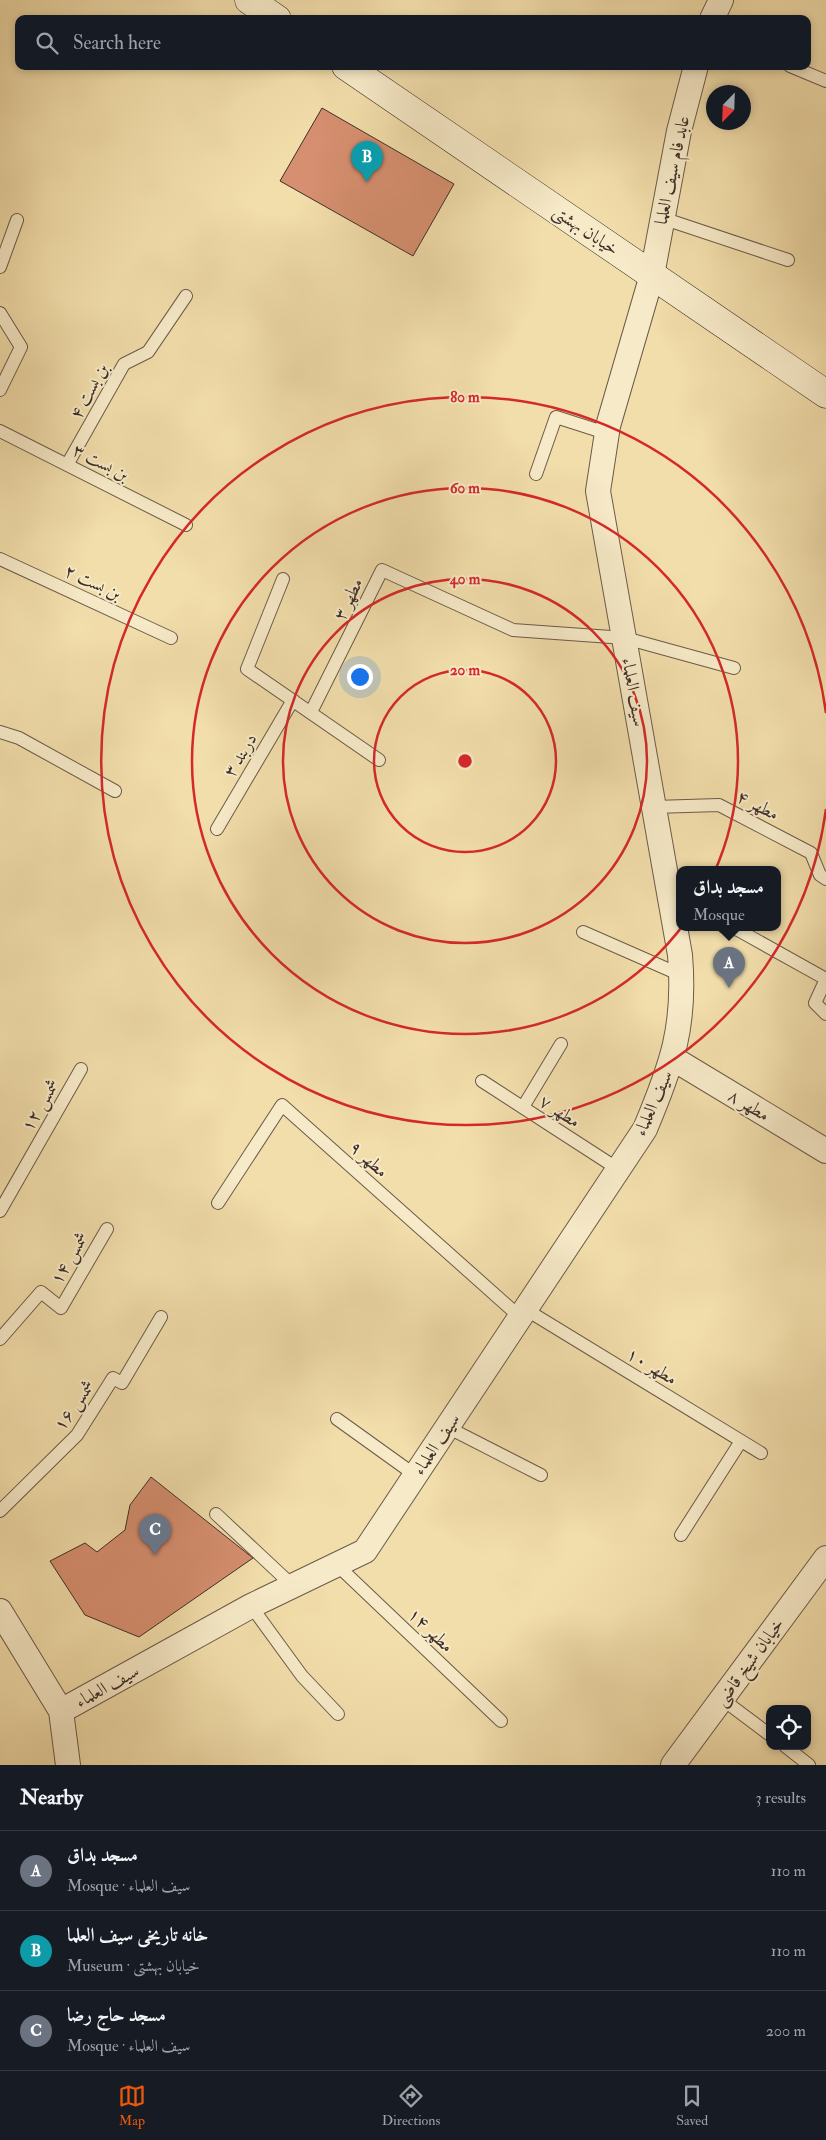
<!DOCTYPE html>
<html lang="en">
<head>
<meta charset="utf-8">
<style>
	:root { --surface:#171b24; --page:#242831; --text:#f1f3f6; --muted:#9ea1a6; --line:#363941; --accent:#ea580c }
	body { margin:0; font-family:"IM FELL Double Pica",Amiri,serif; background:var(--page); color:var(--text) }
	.controls { position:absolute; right:15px; bottom:15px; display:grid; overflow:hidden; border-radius:10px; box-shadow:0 2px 8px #0003 }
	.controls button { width:45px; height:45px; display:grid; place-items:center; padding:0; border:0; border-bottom:1px solid var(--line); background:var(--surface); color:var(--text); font:25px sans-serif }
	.compass { position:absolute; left:706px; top:85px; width:45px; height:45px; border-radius:50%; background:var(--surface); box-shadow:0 2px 8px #0003; rotate:203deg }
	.you { position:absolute; left:359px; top:676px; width:18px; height:18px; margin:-12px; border:4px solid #fff; border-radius:50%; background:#1a73e8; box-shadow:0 0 0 8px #1a73e833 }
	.badge { display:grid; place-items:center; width:32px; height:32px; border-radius:50%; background:var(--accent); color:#fff; font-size:16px; font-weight:700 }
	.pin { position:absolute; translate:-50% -41px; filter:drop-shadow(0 1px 2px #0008) }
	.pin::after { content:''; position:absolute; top:26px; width:18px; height:15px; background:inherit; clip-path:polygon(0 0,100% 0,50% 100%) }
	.popup { position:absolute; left:676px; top:866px; width:105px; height:65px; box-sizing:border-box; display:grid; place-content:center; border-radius:10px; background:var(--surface); filter:drop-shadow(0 1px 4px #0005); font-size:16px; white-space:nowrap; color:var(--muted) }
	.popup b { font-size:19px; color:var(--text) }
	.popup::after { content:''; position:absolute; left:50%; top:100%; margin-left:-10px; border:10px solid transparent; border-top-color:var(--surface) }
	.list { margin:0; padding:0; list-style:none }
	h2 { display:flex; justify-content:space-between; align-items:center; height:65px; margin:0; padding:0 20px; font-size:21px }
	h2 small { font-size:16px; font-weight:400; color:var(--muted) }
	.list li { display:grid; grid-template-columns:32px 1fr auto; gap:15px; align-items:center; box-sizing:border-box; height:80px; padding:0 20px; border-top:1px solid var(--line) }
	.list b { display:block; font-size:19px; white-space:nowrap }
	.list p { margin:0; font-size:16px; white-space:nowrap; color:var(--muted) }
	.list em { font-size:16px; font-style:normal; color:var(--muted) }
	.icon { flex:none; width:28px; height:28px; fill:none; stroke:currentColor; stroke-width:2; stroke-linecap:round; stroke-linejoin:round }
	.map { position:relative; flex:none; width:826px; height:1765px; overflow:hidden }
	.search { position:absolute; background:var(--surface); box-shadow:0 2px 8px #0003; left:15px; right:15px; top:15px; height:55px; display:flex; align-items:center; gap:12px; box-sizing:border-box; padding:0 18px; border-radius:10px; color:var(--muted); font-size:19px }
	.sheet { height:305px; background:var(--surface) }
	nav { display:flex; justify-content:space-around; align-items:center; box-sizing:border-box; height:70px; border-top:1px solid var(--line); background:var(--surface); font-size:14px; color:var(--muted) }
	nav a { display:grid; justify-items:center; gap:2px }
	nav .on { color:var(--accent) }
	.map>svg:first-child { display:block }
</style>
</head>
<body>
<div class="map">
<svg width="826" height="1765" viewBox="0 0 826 1765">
	<rect width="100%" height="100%" fill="#f2deab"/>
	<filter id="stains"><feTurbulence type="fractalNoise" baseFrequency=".004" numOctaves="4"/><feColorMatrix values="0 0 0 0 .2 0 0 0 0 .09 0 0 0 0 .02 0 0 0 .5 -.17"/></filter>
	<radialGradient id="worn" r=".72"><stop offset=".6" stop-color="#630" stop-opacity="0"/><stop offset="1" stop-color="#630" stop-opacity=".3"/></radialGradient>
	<path fill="#d68f70" stroke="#3e2f29" d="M322,108l132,76 -41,72 -133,-75z
		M151,1477l102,81 -114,79 -54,-22 -35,-54 35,-18 12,9 28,-22 5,-25z"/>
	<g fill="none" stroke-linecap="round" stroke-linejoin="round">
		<defs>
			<path id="lane" d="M790,66l36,15
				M662,218l126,42
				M0,267l17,-47
				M0,313l21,34 -21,43
				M0,431l186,94
				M67,465l57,-101 24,-12 38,-56
				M536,474l20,-57 50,16
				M0,559l171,79
				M283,579l-36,90 132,91
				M311,712l71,-142 131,60 112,8 109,30
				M0,732l19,6 96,53
				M654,807l65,-2 92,48 9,22 6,4
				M217,829l76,-129
				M724,927l14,3 88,49
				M583,932l98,43
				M826,979l-11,24 11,11
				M482,1081l136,88
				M523,1107l38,-63
				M218,1203l64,-98 238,212
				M0,1211l81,-142
				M525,1309l236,144
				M0,1339l41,-47 20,16 46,-79
				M337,1419l78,56
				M447,1427l94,48
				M0,1511l77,-76 36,-57 9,5 39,-66
				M216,1514l77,72
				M681,1535l60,-94
				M336,1564l165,157
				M251,1606l51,70 36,38
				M722,1699l48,36
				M785,1746l24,19"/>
			<path id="street" d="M712,19l9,-19
				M672,1058l154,93
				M0,1611l61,100 7,54
				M61,1711l190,-105 114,-55 280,-422c27,-64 41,-103 35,-174l-82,-464 10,-65 44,-151 27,-144 17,-65
				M673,1765l153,-207"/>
			<path id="secondary" d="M249,0l28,19
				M346,66l480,328"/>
		</defs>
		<use href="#lane" stroke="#6b5b4a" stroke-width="14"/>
		<use href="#street" stroke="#6b5b4a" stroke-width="26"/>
		<use href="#secondary" stroke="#3e2f29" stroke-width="29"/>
		<use href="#lane" stroke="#f7eac8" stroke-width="12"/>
		<use href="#street" stroke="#f7eac8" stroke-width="24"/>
		<use href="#secondary" stroke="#f7eac8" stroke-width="28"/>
	</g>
	<g fill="none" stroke="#d62828" stroke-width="2.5">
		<circle cx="465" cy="761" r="91"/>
		<circle cx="465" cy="761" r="182"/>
		<circle cx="465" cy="761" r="273"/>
		<path d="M826 809A364 364 0 1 1 826 713"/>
	</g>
	<g text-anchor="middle" stroke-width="4" stroke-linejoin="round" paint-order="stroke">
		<g font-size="18" fill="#3e2f29" stroke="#f7eac8">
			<text transform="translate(672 170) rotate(-78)" y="6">عابد فام سیف العلما</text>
			<text transform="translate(586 230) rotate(34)" y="6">خیابان بهشتی</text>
			<text transform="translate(89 391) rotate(-61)" y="6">بن بست ۴</text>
			<text transform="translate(101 462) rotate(27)" y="6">بن بست ۳</text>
			<text transform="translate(93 582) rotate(25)" y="6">بن بست ۲</text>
			<text transform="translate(348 599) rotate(-64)" y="6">مطهر ۳</text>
			<text transform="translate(634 692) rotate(80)" y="6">سیف العلماء</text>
			<text transform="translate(240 755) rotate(-59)" y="6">دربند ۳</text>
			<text transform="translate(758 805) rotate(27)" y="6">مطهر ۴</text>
			<text transform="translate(653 1103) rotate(-66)" y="6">سیف العلماء</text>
			<text transform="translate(40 1105) rotate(-60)" y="6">شمس ۱۲</text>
			<text transform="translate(749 1105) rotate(31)" y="6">مطهر ۸</text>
			<text transform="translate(560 1111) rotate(33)" y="6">مطهر ۷</text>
			<text transform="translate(369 1159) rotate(42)" y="6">مطهر ۹</text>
			<text transform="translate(69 1258) rotate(-60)" y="6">شمس ۱۴</text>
			<text transform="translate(652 1366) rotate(31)" y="6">مطهر ۱۰</text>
			<text transform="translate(74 1405) rotate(-55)" y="6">شمس ۱۶</text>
			<text transform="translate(436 1444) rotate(-56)" y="6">سیف العلماء</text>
			<text transform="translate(431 1630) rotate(44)" y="6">مطهر ۱۴</text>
			<text transform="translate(749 1662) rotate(-54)" y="6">خیابان شیخ قاضی</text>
			<text transform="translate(107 1686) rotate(-29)" y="6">سیف العلماء</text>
		</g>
	</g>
	<circle cx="465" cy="761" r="8" fill="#d62828" stroke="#f7eac8" stroke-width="2.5"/>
	<g font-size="15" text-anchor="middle" font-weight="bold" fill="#d62828" stroke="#f7eac8" stroke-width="4" stroke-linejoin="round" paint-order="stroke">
		<text x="465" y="402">80 m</text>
		<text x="465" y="493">60 m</text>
		<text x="465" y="584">40 m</text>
		<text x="465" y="675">20 m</text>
	</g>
	<rect width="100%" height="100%" filter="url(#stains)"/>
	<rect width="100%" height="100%" fill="url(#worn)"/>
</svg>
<div class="controls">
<button><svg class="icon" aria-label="locate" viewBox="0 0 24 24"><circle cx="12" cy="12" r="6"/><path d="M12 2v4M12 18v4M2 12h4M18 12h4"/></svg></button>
</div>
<svg class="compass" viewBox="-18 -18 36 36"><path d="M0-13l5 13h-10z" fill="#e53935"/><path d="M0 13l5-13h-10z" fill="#9ea1a6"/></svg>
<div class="you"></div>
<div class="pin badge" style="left:729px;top:988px;background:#6b7280">A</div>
<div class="popup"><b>مسجد بداق</b>Mosque</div>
<div class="pin badge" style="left:367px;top:182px;background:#0f9aa8">B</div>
<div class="pin badge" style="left:155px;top:1555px;background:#6b7280">C</div>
<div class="search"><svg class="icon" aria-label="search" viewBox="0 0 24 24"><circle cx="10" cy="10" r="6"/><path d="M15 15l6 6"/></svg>Search here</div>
</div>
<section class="sheet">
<h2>Nearby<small>3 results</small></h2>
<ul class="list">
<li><span class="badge" style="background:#6b7280">A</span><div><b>مسجد بداق</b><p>Mosque · سیف العلماء</p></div><em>110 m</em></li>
<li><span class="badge" style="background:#0f9aa8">B</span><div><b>خانه تاریخی سیف العلما</b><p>Museum · خیابان بهشتی</p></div><em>110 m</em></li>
<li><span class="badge" style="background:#6b7280">C</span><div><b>مسجد حاج رضا</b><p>Mosque · سیف العلماء</p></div><em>200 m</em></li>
</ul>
</section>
<nav>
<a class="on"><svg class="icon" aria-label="map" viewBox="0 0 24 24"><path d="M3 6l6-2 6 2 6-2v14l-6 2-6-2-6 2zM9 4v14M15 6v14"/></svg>Map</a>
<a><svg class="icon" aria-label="directions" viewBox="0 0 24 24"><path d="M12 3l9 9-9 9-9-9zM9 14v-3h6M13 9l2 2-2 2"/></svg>Directions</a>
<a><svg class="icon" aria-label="saved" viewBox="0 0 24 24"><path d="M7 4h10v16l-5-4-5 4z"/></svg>Saved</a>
</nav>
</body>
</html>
